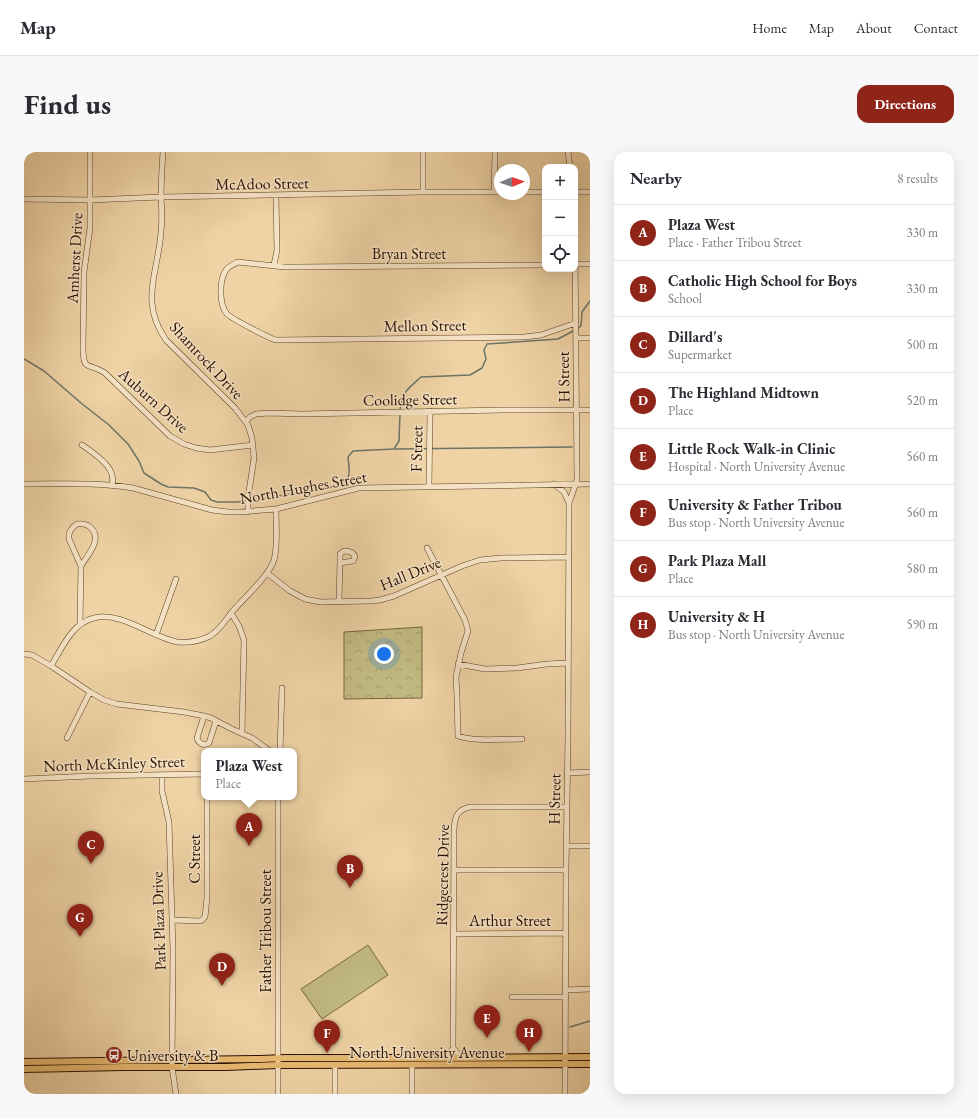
<!DOCTYPE html>
<html lang="en">
<head>
<meta charset="utf-8">
<style>
	:root { --surface:#fff; --page:#f7f7f7; --text:#2b2b33; --muted:#7c7c81; --line:#e1e1e2; --accent:#8f2418 }
	body { margin:0; font-family:"EB Garamond",serif; background:var(--page); color:var(--text) }
	.controls { position:absolute; right:12px; top:12px; display:grid; overflow:hidden; border-radius:8px; box-shadow:0 4px 16px #0002 }
	.controls button { width:36px; height:36px; display:grid; place-items:center; padding:0; border:0; border-bottom:1px solid var(--line); background:var(--surface); color:var(--text); font:20px sans-serif }
	.compass { position:absolute; left:470px; top:12px; width:36px; height:36px; border-radius:50%; background:var(--surface); box-shadow:0 4px 16px #0002; rotate:88deg }
	.you { position:absolute; left:360px; top:502px; width:14px; height:14px; margin:-10px; border:3px solid #fff; border-radius:50%; background:#1a73e8; box-shadow:0 0 0 6px #1a73e833 }
	.badge { display:grid; place-items:center; width:26px; height:26px; border-radius:50%; background:var(--accent); color:#fff; font-size:13px; font-weight:700 }
	.pin { position:absolute; translate:-50% -33px; filter:drop-shadow(0 1px 2px #0008) }
	.pin::after { content:''; position:absolute; top:21px; width:14px; height:12px; background:inherit; clip-path:polygon(0 0,100% 0,50% 100%) }
	.popup { position:absolute; left:177px; top:596px; width:96px; height:52px; box-sizing:border-box; display:grid; place-content:center; border-radius:8px; background:var(--surface); filter:drop-shadow(0 1px 3px #0005); font-size:13px; white-space:nowrap; color:var(--muted) }
	.popup b { font-size:15px; color:var(--text) }
	.popup::after { content:''; position:absolute; left:50%; top:100%; margin-left:-8px; border:8px solid transparent; border-top-color:var(--surface) }
	.list { margin:0; padding:0; list-style:none }
	h2 { display:flex; justify-content:space-between; align-items:center; height:52px; margin:0; padding:0 16px; font-size:17px }
	h2 small { font-size:13px; font-weight:400; color:var(--muted) }
	.list li { display:grid; grid-template-columns:26px 1fr auto; gap:12px; align-items:center; box-sizing:border-box; height:56px; padding:0 16px; border-top:1px solid var(--line) }
	.list b { display:block; font-size:15px; white-space:nowrap }
	.list p { margin:0; font-size:13px; white-space:nowrap; color:var(--muted) }
	.list em { font-size:13px; font-style:normal; color:var(--muted) }
	.icon { flex:none; width:22px; height:22px; fill:none; stroke:currentColor; stroke-width:2; stroke-linecap:round; stroke-linejoin:round }
	.map { position:relative; flex:none; width:566px; height:942px; overflow:hidden; border-radius:12px }
	header { display:flex; align-items:center; gap:24px; box-sizing:border-box; height:56px; padding:0 20px; background:var(--surface); border-bottom:1px solid var(--line) }
	header strong { font-size:19px }
	nav { display:flex; gap:22px; margin-inline-start:auto; font-size:14px }
	.intro { display:flex; align-items:center; justify-content:space-between; box-sizing:border-box; height:96px; padding:0 24px }
	h1 { margin:0; font-size:28px }
	.button { padding:10px 18px; border-radius:12px; background:var(--accent); color:#fff; font-size:14px; font-weight:700 }
	main { display:flex; gap:24px; padding:0 24px }
	aside { flex:1; background:var(--surface); border-radius:12px; box-shadow:0 4px 16px #0002 }
	.map>svg:first-child { display:block }
</style>
</head>
<body>
<header>
<strong>Map</strong>
<nav><a>Home</a><a>Map</a><a>About</a><a>Contact</a></nav>
</header>
<div class="intro"><h1>Find us</h1><a class="button">Directions</a></div>
<main>
<div class="map">
<svg width="566" height="942" viewBox="0 0 566 942">
	<defs>
		<pattern id="forest-crowns" width="20" height="18" patternUnits="userSpaceOnUse"><rect width="20" height="18" fill="#c1ba81"/><path d="M2 6a3 3 0 1 1 6 0M12 15a3 3 0 1 1 6 0" fill="none" stroke="#a69f6e"/></pattern>
	</defs>
	<rect width="100%" height="100%" fill="#efd3a5"/>
	<filter id="stains"><feTurbulence type="fractalNoise" baseFrequency=".005" numOctaves="4"/><feColorMatrix values="0 0 0 0 .2 0 0 0 0 .09 0 0 0 0 .02 0 0 0 .5 -.17"/></filter>
	<radialGradient id="worn" r=".72"><stop offset=".6" stop-color="#630" stop-opacity="0"/><stop offset="1" stop-color="#630" stop-opacity=".3"/></radialGradient>
	<path fill="#c1ba81" stroke="#756540" d="M344,793l20,30 -66,44 -21,-30z"/>
	<path fill="url(#forest-crowns)" stroke="#756540" d="M398,475v71l-78,1v-67z"/>
	<g fill="none" stroke-linecap="round" stroke-linejoin="round">
		<path stroke="#6d7466" stroke-width="1.5" d="M554,176l3,-2 1,-14 8,-11
			M0,207l20,12 37,32 28,22 19,19 11,17 5,12 17,11 7,3 26,1 11,4 6,8 6,2h20l9,-1
			M376,258c3,-20 8,-21 21,-33l49,-2 12,-7 4,-9 -2,-9 3,-6 71,-5 17,-9
			M370,297l178,-2
			M226,349l88,-15c15,-7 11,-15 10,-29l5,-6 41,-2 5,-8 1,-27
			M546,875l20,-6"/>
		<defs>
			<path id="minor" d="M66,0v76l-6,44 -1,75c0,26 6,15 22,26l65,63 14,8 12,4 14,2 43,-5
				M139,0c-1,15 -2,31 -2,46 1,12 1,23 0,34 -3,42 -22,69 5,108l69,68 13,17 4,13 2,20 -6,40v14
				M544,0l2,15
				M399,40v-40
				M470,40l1,-40
				M500,40h21
				M551,40h15
				M0,47l66,1 71,-3 262,-5h77
				M551,112h15
				M250,113l3,-15 -1,-54
				M521,113l-248,2h-12l-47,-5c-4,2 -9,4 -12,8 -7,10 -7,35 1,44 5,5 42,24 49,26l248,-3 17,-2 35,-12
				M552,186h14
				M222,269l4,-4 6,-3 12,-1 34,1 201,-4h87
				M58,293c9,6 25,17 29,27 2,4 2,9 1,13
				M0,332c36,0 73,-2 109,4l79,22 16,2h12l36,-3 83,-21 231,-4
				M530,332l10,8 5,11
				M405,334l1,-75
				M53,372c6,-1 11,0 15,5 10,11 -5,27 -11,37l-12,-27c-1,-6 2,-11 8,-15z
				M403,396l38,72 3,11 -7,22 -5,24 1,19 1,40c18,6 45,3 64,3
				M320,399c5,0 10,1 11,6l-2,4 -13,2v-9z
				M243,421l23,18 15,8 15,3 51,-1 9,-1 14,-4 68,-30 18,-6 21,-2 68,-1
				M315,449l1,-38
				M207,461l8,13 5,14 -2,93
				M56,471l1,-57
				M132,483l20,-56
				M0,502l8,1 19,11 39,26 14,8 13,4 67,8 20,4 7,2 21,11 20,9 18,13
				M434,512l27,5 32,-1 30,-4 21,-1
				M27,514c11,-18 21,-43 43,-48 27,-7 57,19 83,24 11,1 23,-1 33,-6 10,-6 15,-15 22,-24 12,-14 37,-36 42,-52 4,-14 2,-36 2,-51
				M180,564l-7,22c2,6 7,8 12,5l7,-22
				M43,586l23,-46
				M256,599l2,-63
				M543,621l23,-1
				M138,623v16l7,31 4,128 -1,117 4,27
				M0,627l67,-3 113,-2
				M543,694h23
				M430,718h112
				M148,768l28,1 2,-1 3,-3 2,-19v-101
				M430,782l112,-1
				M542,838l24,-1
				M488,845h54
				M429,896l6,7 5,3
				M419,906l7,-5 3,-5 1,-219c1,-13 3,-19 16,-22h97
				M311,913v29
				M388,913v29
				M254,942v-297
				M541,942l1,-224 2,-133 1,-234 8,-23v-4l-2,-228"/>
			<path id="major" d="M0,910l236,-3 25,-1h158l147,-1
				M0,917l100,-2h102l52,-2 312,-1"/>
		</defs>
		<use href="#minor" stroke="#5a4129" stroke-width="6"/>
		<use href="#major" stroke="#291000" stroke-width="8"/>
		<use href="#minor" stroke="#f5e2c4" stroke-width="5"/>
		<use href="#major" stroke="#e8ba72" stroke-width="6"/>
	</g>
	<defs>
		<symbol id="bus-disc" viewBox="-11 -11 22 22"><circle r="9.5" fill="#8f2418" stroke="#f5e2c4"/><path d="M-5-6H5V4H4V6H2V4H-2V6H-4V4H-5ZM-3.5-4V0h7V-4ZM-3.5 1.2v1.5H-2V1.2ZM2 1.2v1.5H3.5V1.2Z" fill="#fff"/></symbol>
	</defs>
	<g fill-rule="evenodd">
		<use href="#bus-disc" x="80" y="893" width="20" height="20"/>
	</g>
	<g text-anchor="middle" stroke-width="3" stroke-linejoin="round" paint-order="stroke">
		<g font-size="16" fill="#291000" stroke="#f5e2c4">
			<text transform="translate(238 31) rotate(-1)" y="6">McAdoo Street</text>
			<text x="385" y="107">Bryan Street</text>
			<text transform="translate(50 106) rotate(-87)" y="6">Amherst Drive</text>
			<text transform="translate(401 173) rotate(-1)" y="6">Mellon Street</text>
			<text transform="translate(183 208) rotate(47)" y="6">Shamrock Drive</text>
			<text transform="translate(539 225) rotate(-91)" y="6">H Street</text>
			<text transform="translate(386 247) rotate(-1)" y="6">Coolidge Street</text>
			<text transform="translate(130 248) rotate(42)" y="6">Auburn Drive</text>
			<text transform="translate(392 297) rotate(-89)" y="6">F Street</text>
			<text transform="translate(279 335) rotate(-10)" y="6">North Hughes Street</text>
			<text transform="translate(386 421) rotate(-22)" y="6">Hall Drive</text>
			<text transform="translate(90 611) rotate(-2)" y="6">North McKinley Street</text>
			<text transform="translate(530 647) rotate(-89)" y="6">H Street</text>
			<text transform="translate(170 707) rotate(-90)" y="6">C Street</text>
			<text transform="translate(418 723) rotate(-89)" y="6">Ridgecrest Drive</text>
			<text x="486" y="774">Arthur Street</text>
			<text transform="translate(134 769) rotate(-92)" y="6">Park Plaza Drive</text>
			<text transform="translate(241 779) rotate(-90)" y="6">Father Tribou Street</text>
			<text x="403" y="906">North University Avenue</text>
		</g>
		<g font-size="16" fill="#291000" stroke="#f5e2c4" text-anchor="start">
			<text x="103" y="909">University &amp; B</text>
		</g>
	</g>
	<rect width="100%" height="100%" filter="url(#stains)"/>
	<rect width="100%" height="100%" fill="url(#worn)"/>
</svg>
<div class="controls">
<button>+</button>
<button>−</button>
<button><svg class="icon" aria-label="locate" viewBox="0 0 24 24"><circle cx="12" cy="12" r="6"/><path d="M12 2v4M12 18v4M2 12h4M18 12h4"/></svg></button>
</div>
<svg class="compass" viewBox="-18 -18 36 36"><path d="M0-13l5 13h-10z" fill="#e53935"/><path d="M0 13l5-13h-10z" fill="#7c7c81"/></svg>
<div class="you"></div>
<div class="pin badge" style="left:225px;top:694px">A</div>
<div class="popup"><b>Plaza West</b>Place</div>
<div class="pin badge" style="left:326px;top:736px">B</div>
<div class="pin badge" style="left:67px;top:712px">C</div>
<div class="pin badge" style="left:198px;top:834px">D</div>
<div class="pin badge" style="left:463px;top:886px">E</div>
<div class="pin badge" style="left:303px;top:901px">F</div>
<div class="pin badge" style="left:56px;top:785px">G</div>
<div class="pin badge" style="left:505px;top:900px">H</div>
</div>
<aside>
<h2>Nearby<small>8 results</small></h2>
<ul class="list">
<li><span class="badge">A</span><div><b>Plaza West</b><p>Place · Father Tribou Street</p></div><em>330 m</em></li>
<li><span class="badge">B</span><div><b>Catholic High School for Boys</b><p>School</p></div><em>330 m</em></li>
<li><span class="badge">C</span><div><b>Dillard's</b><p>Supermarket</p></div><em>500 m</em></li>
<li><span class="badge">D</span><div><b>The Highland Midtown</b><p>Place</p></div><em>520 m</em></li>
<li><span class="badge">E</span><div><b>Little Rock Walk-in Clinic</b><p>Hospital · North University Avenue</p></div><em>560 m</em></li>
<li><span class="badge">F</span><div><b>University &amp; Father Tribou</b><p>Bus stop · North University Avenue</p></div><em>560 m</em></li>
<li><span class="badge">G</span><div><b>Park Plaza Mall</b><p>Place</p></div><em>580 m</em></li>
<li><span class="badge">H</span><div><b>University &amp; H</b><p>Bus stop · North University Avenue</p></div><em>590 m</em></li>
</ul>
</aside>
</main>
</body>
</html>
